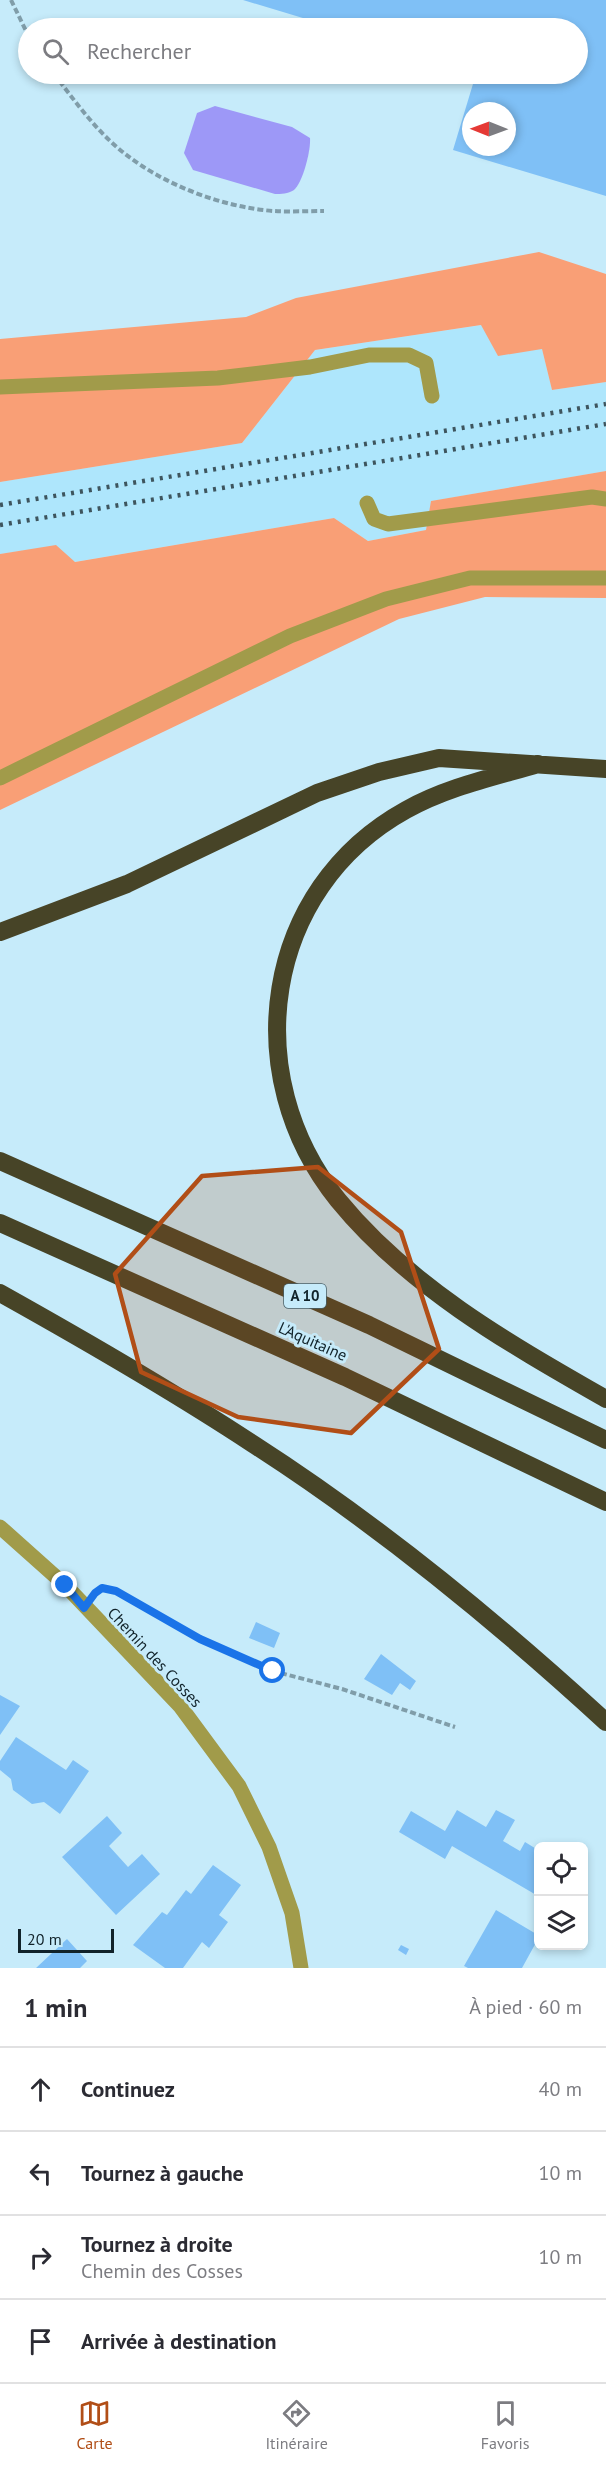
<!DOCTYPE html>
<html lang="fr">
<head>
<meta charset="utf-8">
<style>
	:root { --surface:#fff; --page:#f7f7f7; --text:#2b2b33; --muted:#7c7c81; --line:#e1e1e2; --accent:#b14e17 }
	body { margin:0; font-family:"PT Sans",sans-serif; background:var(--page); color:var(--text) }
	.controls { position:absolute; right:18px; bottom:18px; display:grid; overflow:hidden; border-radius:9px; box-shadow:0 3px 9px #0003 }
	.controls button { width:54px; height:54px; display:grid; place-items:center; padding:0; border:0; border-bottom:2px solid var(--line); background:var(--surface); color:var(--text); font:30px sans-serif }
	.compass { position:absolute; left:462px; top:102px; width:54px; height:54px; border-radius:50%; background:var(--surface); box-shadow:0 3px 9px #0003; rotate:271deg }
	.scale { position:absolute; left:18px; bottom:15px; width:96px; box-sizing:border-box; padding-left:6px; border:3px solid #11232a; border-top:0; font-size:16px; line-height:21px; white-space:nowrap; color:#11232a; -webkit-text-stroke:4px #c6ebfa; paint-order:stroke }
	.stop { position:absolute; width:18px; height:18px; margin:-14px; border:4px solid #1a73e8; border-radius:50%; background:#fff }
	.stop.end { background:#1a73e8; border-color:#fff; box-shadow:0 2px 6px #0008 }
	.list { margin:0; padding:0; list-style:none }
	h2 { display:flex; justify-content:space-between; align-items:center; height:78px; margin:0; padding:0 24px; font-size:26px }
	h2 small { font-size:20px; font-weight:400; color:var(--muted) }
	.list li { display:grid; grid-template-columns:39px 1fr auto; gap:18px; align-items:center; box-sizing:border-box; height:84px; padding:0 24px; border-top:2px solid var(--line) }
	.list b { display:block; font-size:22px; white-space:nowrap }
	.list p { margin:0; font-size:20px; white-space:nowrap; color:var(--muted) }
	.list em { font-size:20px; font-style:normal; color:var(--muted) }
	.icon { flex:none; width:33px; height:33px; fill:none; stroke:currentColor; stroke-width:2; stroke-linecap:round; stroke-linejoin:round }
	.map { position:relative; flex:none; width:606px; height:1968px; overflow:hidden }
	.search { position:absolute; background:var(--surface); box-shadow:0 3px 9px #0003; left:18px; right:18px; top:18px; height:66px; display:flex; align-items:center; gap:15px; box-sizing:border-box; padding:0 21px; border-radius:33px; color:var(--muted); font-size:22px }
	.sheet { height:414px; background:var(--surface) }
	nav { display:flex; justify-content:space-around; align-items:center; box-sizing:border-box; height:84px; border-top:2px solid var(--line); background:var(--surface); font-size:16px; color:var(--muted) }
	nav a { display:grid; justify-items:center; gap:3px }
	nav .on { color:var(--accent) }
	.map>svg:first-child { display:block }
</style>
</head>
<body>
<div class="map">
<svg width="606" height="1968" viewBox="0 0 606 1968">
	<rect width="100%" height="100%" fill="#c6ebfa"/>
	<path fill="#aee6fc" d="M482,325l60,24 10,41 54,-8v89l-174,30 -6,29 -58,11 -34,-23 -260,44 -18,-16 -56,8v-72l242,-39 73,-93z"/>
	<path fill="#f99f76" d="M539,252l67,22v108l-54,8 -10,-41 -44,7 -17,-31 -166,25 -73,93 -242,39v-143l246,-22 50,-19z
		M606,471v127l-121,-1 -86,22 -399,191v-256l56,-9 19,17 259,-44 34,23 58,-11 5,-29z"/>
	<path fill="#9d98f7" d="M215,106l77,21 18,11c1,12 -7,44 -16,52 -6,4 -13,4 -19,4l-82,-24 -9,-17 13,-40z"/>
	<path fill="#7fc0f6" fill-rule="evenodd" d="M243,0h363v196l-153,-46 23,-76h102v-46h-242zM471,111h36v36h-36z
		M256,1622l24,11 -6,15 -25,-10z
		M381,1654l35,27 -6,9 -10,-7 -8,12 -28,-16z
		M0,1695l20,11 -20,29z
		M16,1737l50,33 7,-10 16,11 -29,43 -16,-12 -12,2 -19,-14 -2,-11 -11,-9v-9z
		M457,1810l29,17 10,-17 19,10 -12,21 17,10 5,-9 13,8v46l-86,-50 -7,13 -46,-27 12,-21 34,20z
		M107,1816l15,17 -13,13 19,21 14,-13 18,20 -44,41 -54,-58z
		M213,1865l28,20 -22,30 9,7 -19,26 -7,-6 -19,26h-18l-32,-23 29,-33 5,3 19,-25 5,4z
		M496,1910l42,25v4l-16,29h-54l-4,-2z
		M67,1939l20,22 -7,7h-44z
		M401,1945l8,4 -3,6 -8,-5z"/>
	<g fill="none" stroke-linecap="round" stroke-linejoin="round">
		<path stroke="#809da9" stroke-width="4" stroke-dasharray="6 3" stroke-linecap="butt" d="M11,0l17,35
			M54,74c21,27 42,57 70,79 40,32 98,54 149,58 16,1 34,0 51,0
			M103,1588l13,3 84,48 73,32 69,18 113,38"/>
		<path stroke="#a19b4a" stroke-width="15" d="M0,387l218,-9 92,-11 59,-12h40l17,8 6,33
			M367,503l7,16 14,5 204,-27 14,2
			M0,778l290,-142 96,-37 84,-21h136
			M0,1527l65,58 115,121 59,80 30,61 23,66 9,55"/>
		<path stroke="#474427" stroke-width="18" d="M538,764c-44,13 -91,23 -132,46 -143,79 -169,265 -68,390 71,87 172,144 268,199
			M0,932l127,-48 190,-91 62,-21 60,-14 167,11
			M0,1161l369,164 237,115
			M0,1223l345,154 261,125
			M0,1293c86,48 171,97 253,151 126,81 243,177 353,278"/>
		<path stroke="#3e555e" stroke-width="4.5" stroke-dasharray="3 6" stroke-linecap="butt" d="M0,505l606,-101
			M0,525l606,-101"/>
	</g>
	<g fill="none" stroke-linecap="round" stroke-linejoin="round">
		<path stroke="#1a73e8" stroke-width="8" d="M65,1585l19,23 11,-15 7,-5 14,3 84,48 73,32"/>
	</g>
	<path fill="#b14e17" fill-opacity="0.2" stroke="#b14e17" stroke-width="4.5" stroke-linejoin="round" d="M318,1167l83,65 38,117 -88,84 -113,-16 -97,-45 -26,-98 87,-98z"/>
	<g text-anchor="middle" stroke-width="6" stroke-linejoin="round" paint-order="stroke">
		<rect fill="#c6ebfa" stroke="#475f68" stroke-width="1.5" x="284" y="1284" width="42" height="24" rx="4.5"/>
		<g font-size="15" font-weight="bold" fill="#11232a">
			<text x="305" y="1301">A 10</text>
		</g>
		<g font-size="16" fill="#11232a" stroke="#c6ebfa">
			<text transform="translate(313 1341) rotate(24)" y="6">L'Aquitaine</text>
			<text transform="translate(155 1657) rotate(47)" y="6">Chemin des Cosses</text>
		</g>
	</g>
</svg>
<div class="controls">
<button><svg class="icon" aria-label="locate" viewBox="0 0 24 24"><circle cx="12" cy="12" r="6"/><path d="M12 2v4M12 18v4M2 12h4M18 12h4"/></svg></button>
<button><svg class="icon" aria-label="layers" viewBox="0 0 24 24"><path d="M12 4l9 5-9 5-9-5zM3 14l9 5 9-5"/></svg></button>
</div>
<svg class="compass" viewBox="-18 -18 36 36"><path d="M0-13l5 13h-10z" fill="#e53935"/><path d="M0 13l5-13h-10z" fill="#7c7c81"/></svg>
<div class="scale">20 m</div>
<div class="stop" style="left:273px;top:1671px"></div>
<div class="stop end" style="left:65px;top:1585px"></div>
<div class="search"><svg class="icon" aria-label="search" viewBox="0 0 24 24"><circle cx="10" cy="10" r="6"/><path d="M15 15l6 6"/></svg>Rechercher</div>
</div>
<section class="sheet">
<h2>1 min<small>À pied · 60 m</small></h2>
<ul class="list">
<li><svg class="icon" aria-label="ahead" viewBox="0 0 24 24"><path d="M12 20V5M6 11l6-6 6 6"/></svg><div><b>Continuez</b></div><em>40 m</em></li>
<li><svg class="icon" aria-label="left" viewBox="0 0 24 24"><path d="M17 20v-9H6M10 6l-5 5 5 5"/></svg><div><b>Tournez à gauche</b></div><em>10 m</em></li>
<li><svg class="icon" aria-label="right" viewBox="0 0 24 24"><path d="M7 20v-9h11M14 6l5 5-5 5"/></svg><div><b>Tournez à droite</b><p>Chemin des Cosses</p></div><em>10 m</em></li>
<li><svg class="icon" aria-label="arrive" viewBox="0 0 24 24"><path d="M6 21V4h12l-3 4 3 4H6"/></svg><div><b>Arrivée à destination</b></div></li>
</ul>
</section>
<nav>
<a class="on"><svg class="icon" aria-label="map" viewBox="0 0 24 24"><path d="M3 6l6-2 6 2 6-2v14l-6 2-6-2-6 2zM9 4v14M15 6v14"/></svg>Carte</a>
<a><svg class="icon" aria-label="directions" viewBox="0 0 24 24"><path d="M12 3l9 9-9 9-9-9zM9 14v-3h6M13 9l2 2-2 2"/></svg>Itinéraire</a>
<a><svg class="icon" aria-label="saved" viewBox="0 0 24 24"><path d="M7 4h10v16l-5-4-5 4z"/></svg>Favoris</a>
</nav>
</body>
</html>
